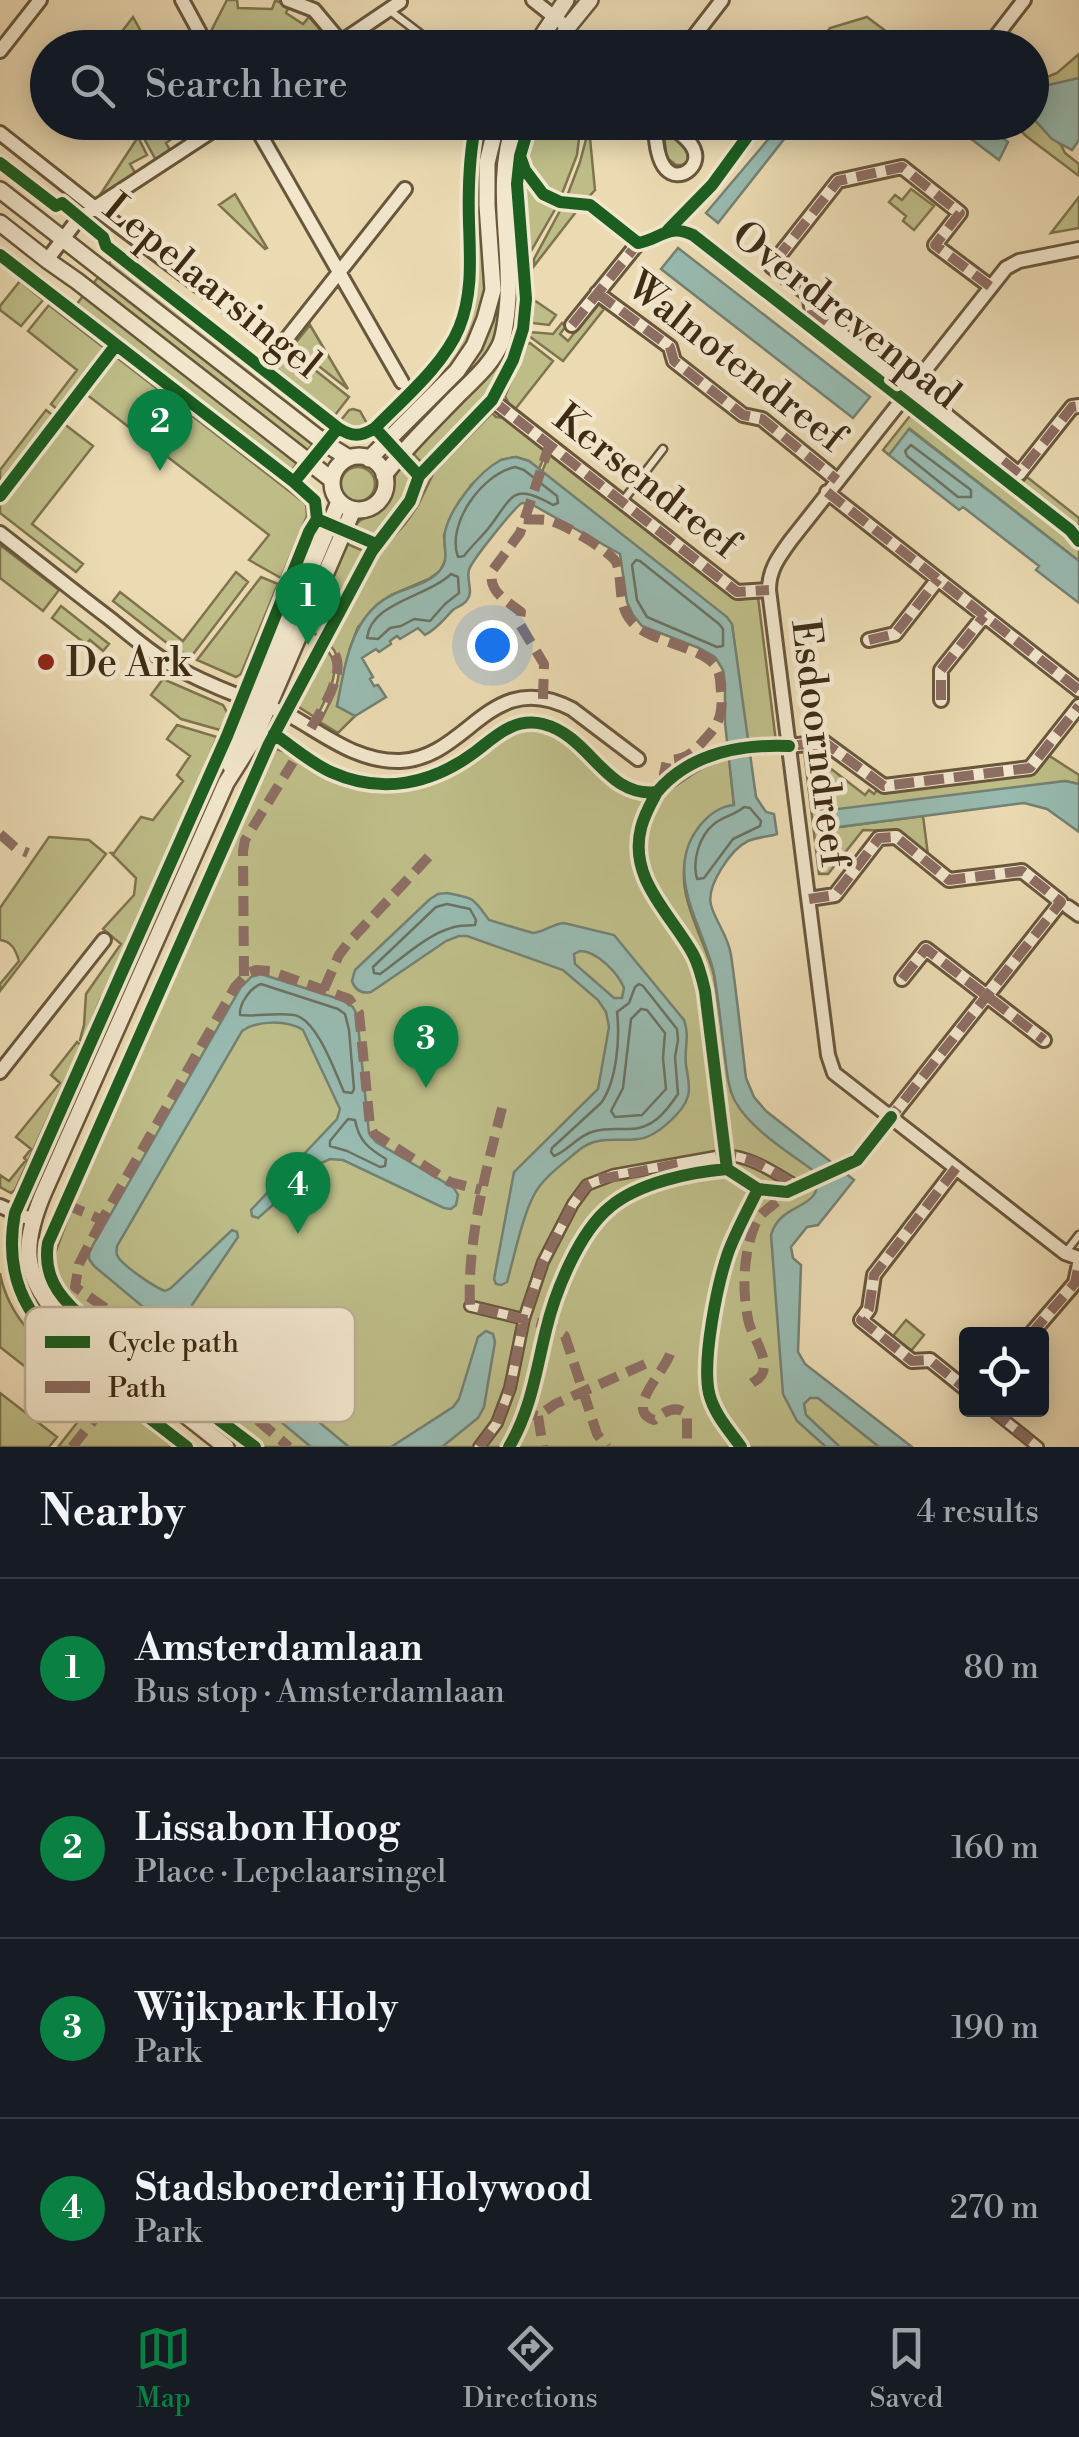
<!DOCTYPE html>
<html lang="en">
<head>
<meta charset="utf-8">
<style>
	:root { --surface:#171b24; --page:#242831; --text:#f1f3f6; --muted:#9ea1a6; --line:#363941; --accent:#0b8043 }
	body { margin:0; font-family:"Libre Bodoni",serif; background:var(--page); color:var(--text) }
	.controls { position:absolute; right:30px; bottom:30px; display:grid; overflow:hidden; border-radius:10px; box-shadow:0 5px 25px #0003 }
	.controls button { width:90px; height:90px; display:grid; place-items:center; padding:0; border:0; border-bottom:2px solid var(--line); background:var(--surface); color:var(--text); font:50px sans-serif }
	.you { position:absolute; left:492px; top:645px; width:35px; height:35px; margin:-25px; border:8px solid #fff; border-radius:50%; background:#1a73e8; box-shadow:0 0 0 15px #1a73e833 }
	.badge { display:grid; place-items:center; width:65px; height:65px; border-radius:50%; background:var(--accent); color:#fff; font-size:32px; font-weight:700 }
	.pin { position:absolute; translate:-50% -82px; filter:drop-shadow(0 2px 5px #0008) }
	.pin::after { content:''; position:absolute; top:52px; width:35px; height:30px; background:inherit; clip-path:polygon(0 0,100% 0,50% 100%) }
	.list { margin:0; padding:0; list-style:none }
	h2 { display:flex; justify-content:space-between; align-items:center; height:130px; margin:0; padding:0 40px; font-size:42px }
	h2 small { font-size:32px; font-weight:400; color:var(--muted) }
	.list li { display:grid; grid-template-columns:65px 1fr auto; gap:30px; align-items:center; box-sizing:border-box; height:180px; padding:0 40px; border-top:2px solid var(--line) }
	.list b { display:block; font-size:38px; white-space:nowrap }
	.list p { margin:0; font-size:32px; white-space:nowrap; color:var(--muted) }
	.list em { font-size:32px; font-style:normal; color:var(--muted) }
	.icon { flex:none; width:55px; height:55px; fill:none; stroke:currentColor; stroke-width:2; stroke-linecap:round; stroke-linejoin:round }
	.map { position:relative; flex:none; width:1079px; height:1447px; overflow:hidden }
	.search { position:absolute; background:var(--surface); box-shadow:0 5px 25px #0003; left:30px; right:30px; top:30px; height:110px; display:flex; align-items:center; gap:25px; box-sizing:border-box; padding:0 35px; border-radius:55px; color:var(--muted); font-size:38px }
	.sheet { height:850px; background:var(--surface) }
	nav { display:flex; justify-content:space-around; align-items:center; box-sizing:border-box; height:140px; border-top:2px solid var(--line); background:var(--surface); font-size:28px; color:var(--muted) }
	nav a { display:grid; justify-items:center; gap:5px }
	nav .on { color:var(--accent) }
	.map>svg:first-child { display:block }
</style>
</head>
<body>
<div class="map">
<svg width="1079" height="1447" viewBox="0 0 1079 1447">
	<rect width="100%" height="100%" fill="#ebdab2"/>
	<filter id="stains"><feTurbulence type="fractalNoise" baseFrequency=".002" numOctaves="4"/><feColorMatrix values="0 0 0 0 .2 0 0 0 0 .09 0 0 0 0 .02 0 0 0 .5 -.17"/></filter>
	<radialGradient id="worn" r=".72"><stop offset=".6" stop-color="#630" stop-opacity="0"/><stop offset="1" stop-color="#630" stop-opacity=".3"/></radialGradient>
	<path fill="#bebd88" stroke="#7e744e" stroke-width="2.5" d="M227,0h10l1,8 34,1 3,-8 15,3 -4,9 17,11 6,-7 20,23 -10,7 -103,1 -7,-13z
		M133,17l15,27 -1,1 -30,-7z
		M867,17l40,30h-92l15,-19z
		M1079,54v24l-42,12 -5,6v-13l25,-10z
		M1032,117l29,28 4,8 14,11v12l-53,-40 -13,-13 19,-1z
		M148,122l46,1 6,9 -5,4 -7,-9 -22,16 5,9 -14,10 -16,-29z
		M480,123h12l-4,166 -5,24 -28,55 -63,63 -8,-9c27,-27 58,-52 76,-87 25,-45 13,-102 13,-151 -1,-21 3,-42 7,-61z
		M501,123h9l-4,150 -9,59 -14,29 -78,83 -6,-7 87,-105 4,-133 3,-38z
		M534,123h47l-4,32 -17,44c-35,-18 -37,-42 -26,-76z
		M589,128l6,62 -10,11 -19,-2 14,-37z
		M664,129c12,5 25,17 24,32l-5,4h-7l-10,-8z
		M138,137l9,18 -17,9 7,12 -32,23 -5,-4z
		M523,177l14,17 20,12 -30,52 -5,-45z
		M911,189l23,17 -20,24 -11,-9 3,-5 -17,-14 6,-7 7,5z
		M235,194l32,54 -2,1 -46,-44z
		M1079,197v31l-28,5z
		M562,207l17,1 -45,58v-7z
		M512,235h4c8,57 7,113 -28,162 -18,25 -43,46 -65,67l-12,-13 85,-95z
		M115,256l213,168 -7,9 -214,-167z
		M101,274l215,166 -11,13 -214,-167z
		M20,281l23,19 -22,26 -21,-16v-4z
		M85,293l214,167 -10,15 -197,-153 2,-4 -17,-14z
		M534,300l22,15 -7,10 -17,-2z
		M598,303l6,6 -41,52 -34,-25 1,-4 23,2 9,-11 4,3 -6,8 8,7z
		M49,305l58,45 -48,61 -8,-7 26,-34 -49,-39z
		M310,325l38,64 -55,-43z
		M530,343l23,18 -40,51 -8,-16 22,-52z
		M286,347l63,50 -17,22 -57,-44 -3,-5 1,-5z
		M115,356l191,148 1,12 -26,62 -32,-18 20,-25 -183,-141z
		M920,403l96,75 -2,3 -97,-75z
		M353,409l7,2 10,18c-13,6 -21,3 -32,-5l11,-14z
		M46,410l9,7 -55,70v-17z
		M913,412l150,117 16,18v14l-169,-132 -21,26 -6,-5z
		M492,413l4,4 11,1 40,32 -8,19 -10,-8 -13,-4 -15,3 -30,25 -27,50 2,24 -6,12 -11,8 -38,16 -33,32 -8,21 -13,58 18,10 -17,17 -18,-11c12,-23 30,-55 10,-77l51,-95 24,-26 13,-19 16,-33z
		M63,423l30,23 -61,78 51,40 -7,8 -76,-59v-7z
		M550,451l188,149 20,-3 18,145h-29l-15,-117 -190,-153z
		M400,461l15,17c-3,16 -29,58 -47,58 -2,1 -14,-4 -16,-5 6,-16 21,-12 32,-23 11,-11 8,-31 16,-47z
		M341 484a17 17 0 1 1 34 0a17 17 0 1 1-34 0Z
		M1027,477l52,41v17l-12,-12 -50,-39 2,-4 4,2z
		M345,543l21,9 -45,85 -11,-5 1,-14z
		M0,545l59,45 -16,21 -43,-33z
		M236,572l12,10 -57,75 -19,-10 -59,-46 7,-9 63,49z
		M261,577l17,7 -37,90 -5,3 -39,-17z
		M61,606l48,38 -6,7 -13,-11 -4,4 -34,-26z
		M323,647c24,17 4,50 -7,71l-22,-14z
		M163,679l60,26 5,9 -8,16 -39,-11 -30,-24z
		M177,725l40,12 -92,223 -25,40 -17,42 -3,-2 4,-15 2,-31 35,-50 -18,-15 31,-34 2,-17 -25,-25h3l27,-36 12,3 30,-39 -6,-6 13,-19 -23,-17z
		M535,728c47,7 75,71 110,70 17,-1 28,-11 42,-20 12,-9 27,-16 42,-20l5,47c-11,10 -40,30 -45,43 -18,42 15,88 25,127l17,117 108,86 -56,63 11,123 104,83h-638l-155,-117 -40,-35 -12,-24 1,-15 17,-46v-8l202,-454c10,3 21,6 29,10 12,7 21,15 33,20 43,18 96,12 133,-14 22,-15 38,-35 67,-36z
		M232,732l5,1 -13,36 -186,418 -7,-3z
		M821,750l-4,8 48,37 4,-5 5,4 3,-4 156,-17 15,-18 31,20v9l-14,-3 -241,48 99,-13 5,39 -32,-24 -33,-1 -35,44h-9l-15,-123z
		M49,837l40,3 17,14 -106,137v-7l19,-23c-3,-10 -7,-20 -19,-21v-32z
		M77,1042l4,3 -66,145 -4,3 -11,-6v-12l9,6 17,-21 -2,-2 7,-9 -15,-12 44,-54 -9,-8z
		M0,1273c10,55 55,82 96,114l-17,22 -79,-62z
		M906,1320l18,15 -13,16 -18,-15z
		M102,1391l71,56h-115z
		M0,1393l57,44 -8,10h-49z"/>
	<path fill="#98bab0" stroke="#748172" stroke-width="2.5" fill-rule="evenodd" d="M1079,78v62l-7,10 -20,-11 -20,-22v-21l12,-10z
		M782,123h21l-18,15 -67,85 -12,-10z
		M950,123h33l25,19 -9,18z
		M678,248l192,149 -17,21 -192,-149z
		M909,429l170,132v42l-43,-33 3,-4 -76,-59 -4,3 -70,-55z
		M516,457l13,4 198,156 5,7 24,173 10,15 8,2 3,20c-9,3 -20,3 -29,7 -17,8 -42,45 -37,64 5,18 17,30 20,50 6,41 10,82 15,123l8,19 12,14 88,69 -36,45 -11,2 -16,20 2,11 8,7 -3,87 7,12 107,83h-33l-61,-49h-8l-6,6 2,11 34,32h-14l-29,-26 -14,-27 -12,-159c10,-36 56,-23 44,-63 -25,-19 -65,-43 -80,-71 -7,-13 -8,-29 -10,-44 -4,-28 -6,-56 -11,-83 -10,-47 -51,-99 -16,-146 9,-12 22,-22 36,-23l-9,-82v-40l-2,-13 -8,-13 -16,-9 -57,-22 -9,-11 -6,-13 -7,-48 -87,-49 -11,-2c-7,4 -51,58 -53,67 -3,10 5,22 -2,30 -2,4 -9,7 -13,9 -11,10 -13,17 -29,26l-7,-7 -18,11 -3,-3 -7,5 1,3 -12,8 -3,-3 -14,9 11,19 -3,2 4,7 4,-1 8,12 -31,19 -18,-10c8,-41 14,-93 57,-112 15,-7 37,-11 47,-25 9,-12 1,-24 4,-37 5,-24 34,-61 56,-72 5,-2 10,-2 15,-3z
		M1065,781l14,3v48l-32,-23 -23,-6 -201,26 -2,-18z
		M447,893c28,5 26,5 42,27l44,13c11,-1 19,-9 31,-10l50,12 70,85c6,16 0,28 2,45 1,9 5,21 2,31 -4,16 -33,42 -50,43 -22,3 -40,-4 -59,11 -14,12 -35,27 -44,43 -12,21 -21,64 -28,89l-6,3 -5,-1 -2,-5 20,-107 84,-83 11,-62 -3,-15 -8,-12 -35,-30 -96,-34h-8l-13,5 -75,51c-10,2 -16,-2 -19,-11l3,-11 75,-71 8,-5zM580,951c17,0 38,22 44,37l-2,10h-8l-39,-34 -1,-10z
		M261,974l81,26 11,7 4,8 12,118 7,9 78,46 4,7 -2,10 -5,4 -7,-1 -101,-48 -13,-1 -9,4 -63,55 -6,-2 -1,-6 86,-91 3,-10 -37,-79c-16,-10 -46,-10 -61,1l-125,215c0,3 -1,6 0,9 4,10 39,33 48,36l6,-3 61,-58 5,2 1,5 -46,68 1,12 156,130h-38l-217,-181 -5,-7v-7l152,-265 10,-10z
		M486,1331l7,3 2,8 -11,65 -6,11 -36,29h-51l62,-40 6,-8 19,-62z"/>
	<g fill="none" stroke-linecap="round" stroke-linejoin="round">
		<path stroke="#6b7262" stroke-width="2.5" d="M911,445l60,45v7h-13l-51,-41 -2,-5z
			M515,467l9,3 33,26 1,7 -5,2c-40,-22 -39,-11 -62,20 -8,11 -19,20 -27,31l-6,1c-12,-33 24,-83 57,-90z
			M636,560l4,1 79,63 4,5v17l-6,1 -70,-30 -10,-17 -5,-35z
			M451,574l7,3 1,16 -14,11 -15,17 -16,-2 -13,7 -11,2 -12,11 -11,-1c4,-36 60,-41 84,-64z
			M744,807l6,1 11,13 -1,5 -27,13 -29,39 -7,1c-5,-18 2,-43 17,-55 10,-8 21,-9 30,-17z
			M447,904l23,5 6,11 -1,5c-7,1 -16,0 -24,3 -23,6 -51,32 -71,46l-6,-1 -1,-6 63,-60z
			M261,984l77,25 7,5 4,16 5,59 -2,4 -8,-1c-9,-20 -27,-73 -50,-77 -18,-3 -38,2 -54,0 -1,-11 10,-27 21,-31z
			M639,984l4,2 34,43 1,11 -3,17 3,37c-13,19 -26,36 -51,35 -10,0 -22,-1 -32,2 -17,4 -27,20 -41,25l-3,-4 1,-4 49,-45c16,-22 19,-65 16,-91l12,-9 6,-16z
			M641,1009l6,1 18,23 -2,25 3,31 -24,26 -27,2 -4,-6 12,-23 8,-69z
			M348,1119l7,1c4,21 13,28 31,39l-1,7 -5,1 -33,-16 -17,-5v-5z"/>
		<defs>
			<path id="service" d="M389,10l46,35
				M622,502l41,-53
				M1065,1253l14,-18"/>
			<path id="pedestrian" d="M470,1306l54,13
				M992,1410l46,37
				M479,1447l18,-24 13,-35 14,-69 19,-57 30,-58 14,-19 26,-10 112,-20c28,2 48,17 72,31"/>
			<path id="minor" d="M182,0l18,33
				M288,0l26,10 26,31
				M533,0l29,23
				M332,48l68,-46
				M685,48l37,-48
				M987,48l37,-48
				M0,51l40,-51
				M253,122l149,260
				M654,122c2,14 2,36 12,47 13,14 35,-2 28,-19 -4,-11 -19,-20 -28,-28
				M0,133l95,75 184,138 5,-4 121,-153
				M1079,249l-60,12 -13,7 -215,272c-12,17 -22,29 -22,50l59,465 6,18 231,180 14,5
				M47,260l32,-42 147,-96
				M991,287l-56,-42 25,-32 -58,-46 -64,14 -67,85 38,29 3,17 100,75 107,87 53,-67 7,-1
				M597,293l73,54 4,14 69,54 19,4 75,61
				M572,325l63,-78
				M492,400l245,192 32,-2
				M827,492l252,198
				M0,533c36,28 72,57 109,85 19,15 39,33 61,46 21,12 46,23 69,32 17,7 34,11 50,19 36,20 68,47 111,46 69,-3 90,-95 172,-52l66,50
				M869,640l26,-6 43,-55
				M941,700v-30l43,-54
				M789,746l35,-4 60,44 146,-18 49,-62
				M809,899l26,-4 44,-57 17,-1 53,43 73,-9 39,31 -170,215
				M1068,907l11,8
				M902,979l24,-30 118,91
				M0,1072l104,-132
				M956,1168l-82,107 -5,34 -8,11 51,41 18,-1 36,29
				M0,1206l25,11 8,1
				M1031,1334l44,-51 4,-19"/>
			<path id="tertiary" d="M534,48l32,-48
				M556,48l12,-21 22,-27
				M0,190l326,254 23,14
				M0,223l47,37 30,21 255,199
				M332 483a27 27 0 1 1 54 0a27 27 0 1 1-54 0Z
				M369,459l88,-88 17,-25 11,-27 8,-29 -6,-85v-42l10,-41
				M384,475c22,-28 48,-53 73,-79 16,-16 35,-32 44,-53 5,-14 6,-31 7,-45 3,-58 -14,-119 7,-176
				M230,765l12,-34 97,-229
				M226,1447l-169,-133c-36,-41 -34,-72 -14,-120l183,-411 29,-46 98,-227"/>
		</defs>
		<use href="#service" stroke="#69573c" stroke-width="11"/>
		<use href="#pedestrian" stroke="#69573c" stroke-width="14"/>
		<use href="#minor" stroke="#69573c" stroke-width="18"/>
		<use href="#tertiary" stroke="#69573c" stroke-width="20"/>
		<use href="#service" stroke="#f2e7cd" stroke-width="6"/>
		<use href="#pedestrian" stroke="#f2e7cd" stroke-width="9"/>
		<use href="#minor" stroke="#f2e7cd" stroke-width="12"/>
		<use href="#tertiary" stroke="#f2e7cd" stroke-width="15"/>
		<path stroke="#8d6e63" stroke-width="10" stroke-dasharray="20 10" stroke-linecap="butt" d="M597,293l73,54 4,14 69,54 19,4 75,61
			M826,323l-14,-11 -3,-17 -38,-29 67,-85 64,-14 58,46 -25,32 56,42
			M572,325l63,-78
			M492,400l245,192 32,-2
			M1003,461l16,13 53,-67 7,-1
			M827,492l252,198
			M524,519c8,1 16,0 23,1 14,2 66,32 70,44 6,20 0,41 15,58 18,21 75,25 85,47 4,7 3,15 4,22 2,21 -1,33 -16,48 -12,14 -19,21 -38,21l-3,14 5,6
			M869,640l26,-6 43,-55
			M543,699l1,-35 -25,-41 2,-11c-15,-12 -33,-20 -29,-41l28,-38 29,-87
			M941,700v-30l43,-54
			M311,728c10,-17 36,-56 23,-75 -3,-5 -8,-8 -12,-12
			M789,746l35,-4 60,44 146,-18 49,-62
			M0,834l16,14 12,5
			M809,899l26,-4 44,-57 17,-1 53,43 73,-9 39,31 -170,215
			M244,976l-1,-125 2,-11 48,-78
			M902,979l24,-30 118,91
			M324,989l15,-34 9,-12 87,-93
			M502,1108c-16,64 -35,131 -32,198l77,19 18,11 32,98 10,13
			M716,1157c31,-7 56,15 81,29
			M956,1168l-82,107 -5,34 -8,11 51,41 18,-1 36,29
			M65,1204l37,16 133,-233 13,-14 8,-3 14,1 79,28 10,14 11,113 4,8 76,48 31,8
			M102,1220l-23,44 -4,23 33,23 56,30 125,107
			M1031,1334l44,-51 4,-19
			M670,1354c-7,20 -46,56 -16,66 10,-8 21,-16 33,-6v33
			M752,1383c5,-4 9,-4 11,-11 5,-18 -12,-36 -15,-53 -6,-30 -5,-65 7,-94 6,-16 22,-20 32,-33
			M992,1410l46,37
			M518,1411l20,5 17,-12 97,-43
			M538,1416l5,31
			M72,1447l44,-55
			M479,1447l18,-24 13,-35 14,-69 19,-57 30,-58 14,-19 9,-5 86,-17"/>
		<defs>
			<path id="cycleway" d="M520,156l5,14 18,24 17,8 30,3 48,38
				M0,163l56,43 6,-3 41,34 3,9 232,182
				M668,230l44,-45 46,-63
				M638,243c24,-4 29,-20 55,-8l377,295 9,11
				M0,255l294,227
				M375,428c27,-28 69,-63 84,-100 14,-34 11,-70 10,-106 -1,-34 0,-67 7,-100
				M419,476l73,-76 21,-40 10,-31 3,-30 -9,-115 3,-28 10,-34
				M0,496l116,-151
				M274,734c19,13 37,29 57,38 51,23 101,12 144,-20 21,-16 39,-35 68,-28 48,12 62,74 114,68 33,-39 83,-48 132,-46
				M657,792c-6,11 -13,23 -16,36 -13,51 30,86 52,126 6,11 9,24 12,37l22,178
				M187,1447c-31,-24 -61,-47 -92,-71 -55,-44 -95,-84 -80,-163l212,-477 82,-204 8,-13
				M255,1447l-175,-132c-23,-20 -37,-41 -32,-72l221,-499 103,-193 38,-50 9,-25 -44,-48c-14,9 -23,9 -37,0l-44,54 21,19 2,18 59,25
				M509,1447c22,-37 27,-76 37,-117 9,-38 33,-98 64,-123 28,-24 81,-35 117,-38l31,20 29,3 70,-32 34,-43
				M741,1447c-12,-17 -27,-33 -32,-54 -7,-33 8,-108 19,-140 8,-22 20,-43 30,-64"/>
		</defs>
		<use href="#cycleway" stroke="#f2e7cd" stroke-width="19"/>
		<use href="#cycleway" stroke="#1b5e20" stroke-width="12"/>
	</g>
	<circle fill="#8f2418" stroke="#f2e7cd" stroke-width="4" cx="46" cy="662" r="10"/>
	<g text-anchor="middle" stroke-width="9" stroke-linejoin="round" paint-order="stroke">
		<g font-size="40" fill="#3e2b15" stroke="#f2e7cd">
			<text transform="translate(213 285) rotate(39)" y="14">Lepelaarsingel</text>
			<text transform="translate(847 314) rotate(38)" y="14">Overdrevenpad</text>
			<text transform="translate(737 361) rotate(38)" y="14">Walnotendreef</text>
			<text transform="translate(647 480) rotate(38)" y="14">Kersendreef</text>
			<text transform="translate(821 743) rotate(83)" y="14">Esdoorndreef</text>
		</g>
		<g font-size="40" fill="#3e2b15" stroke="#f2e7cd" text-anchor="start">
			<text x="66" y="676">De Ark</text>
		</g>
	</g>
	<rect x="25" y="1307" width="330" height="115" rx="15" fill="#f2e7cd" stroke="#bcaf96" stroke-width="2.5"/>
	<rect x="45" y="1336" width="45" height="12" fill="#1b5e20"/>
	<rect x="45" y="1381" width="45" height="12" fill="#8d6e63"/>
	<g font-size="28" fill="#3e2b15">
		<text x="108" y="1352">Cycle path</text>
		<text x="108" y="1397">Path</text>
	</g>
	<rect width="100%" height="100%" filter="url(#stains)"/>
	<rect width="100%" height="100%" fill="url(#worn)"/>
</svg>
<div class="controls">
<button><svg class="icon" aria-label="locate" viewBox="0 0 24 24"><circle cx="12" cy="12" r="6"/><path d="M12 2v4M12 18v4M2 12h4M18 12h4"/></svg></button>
</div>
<div class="you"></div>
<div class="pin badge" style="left:308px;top:645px">1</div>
<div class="pin badge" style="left:160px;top:471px">2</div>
<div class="pin badge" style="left:426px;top:1088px">3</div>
<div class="pin badge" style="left:298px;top:1234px">4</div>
<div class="search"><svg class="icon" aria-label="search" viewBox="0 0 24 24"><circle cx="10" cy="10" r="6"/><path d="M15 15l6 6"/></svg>Search here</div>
</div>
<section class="sheet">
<h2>Nearby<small>4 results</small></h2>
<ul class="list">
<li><span class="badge">1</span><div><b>Amsterdamlaan</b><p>Bus stop · Amsterdamlaan</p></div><em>80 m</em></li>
<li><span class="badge">2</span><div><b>Lissabon Hoog</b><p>Place · Lepelaarsingel</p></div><em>160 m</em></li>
<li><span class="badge">3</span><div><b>Wijkpark Holy</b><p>Park</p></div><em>190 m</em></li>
<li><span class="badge">4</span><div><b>Stadsboerderij Holywood</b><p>Park</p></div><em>270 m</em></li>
</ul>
</section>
<nav>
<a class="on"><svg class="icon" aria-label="map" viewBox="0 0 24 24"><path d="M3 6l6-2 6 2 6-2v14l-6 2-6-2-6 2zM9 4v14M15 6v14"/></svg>Map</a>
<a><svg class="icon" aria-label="directions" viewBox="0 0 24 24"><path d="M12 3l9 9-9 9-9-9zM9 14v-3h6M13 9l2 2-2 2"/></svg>Directions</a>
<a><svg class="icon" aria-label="saved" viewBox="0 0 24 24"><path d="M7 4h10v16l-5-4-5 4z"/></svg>Saved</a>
</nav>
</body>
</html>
